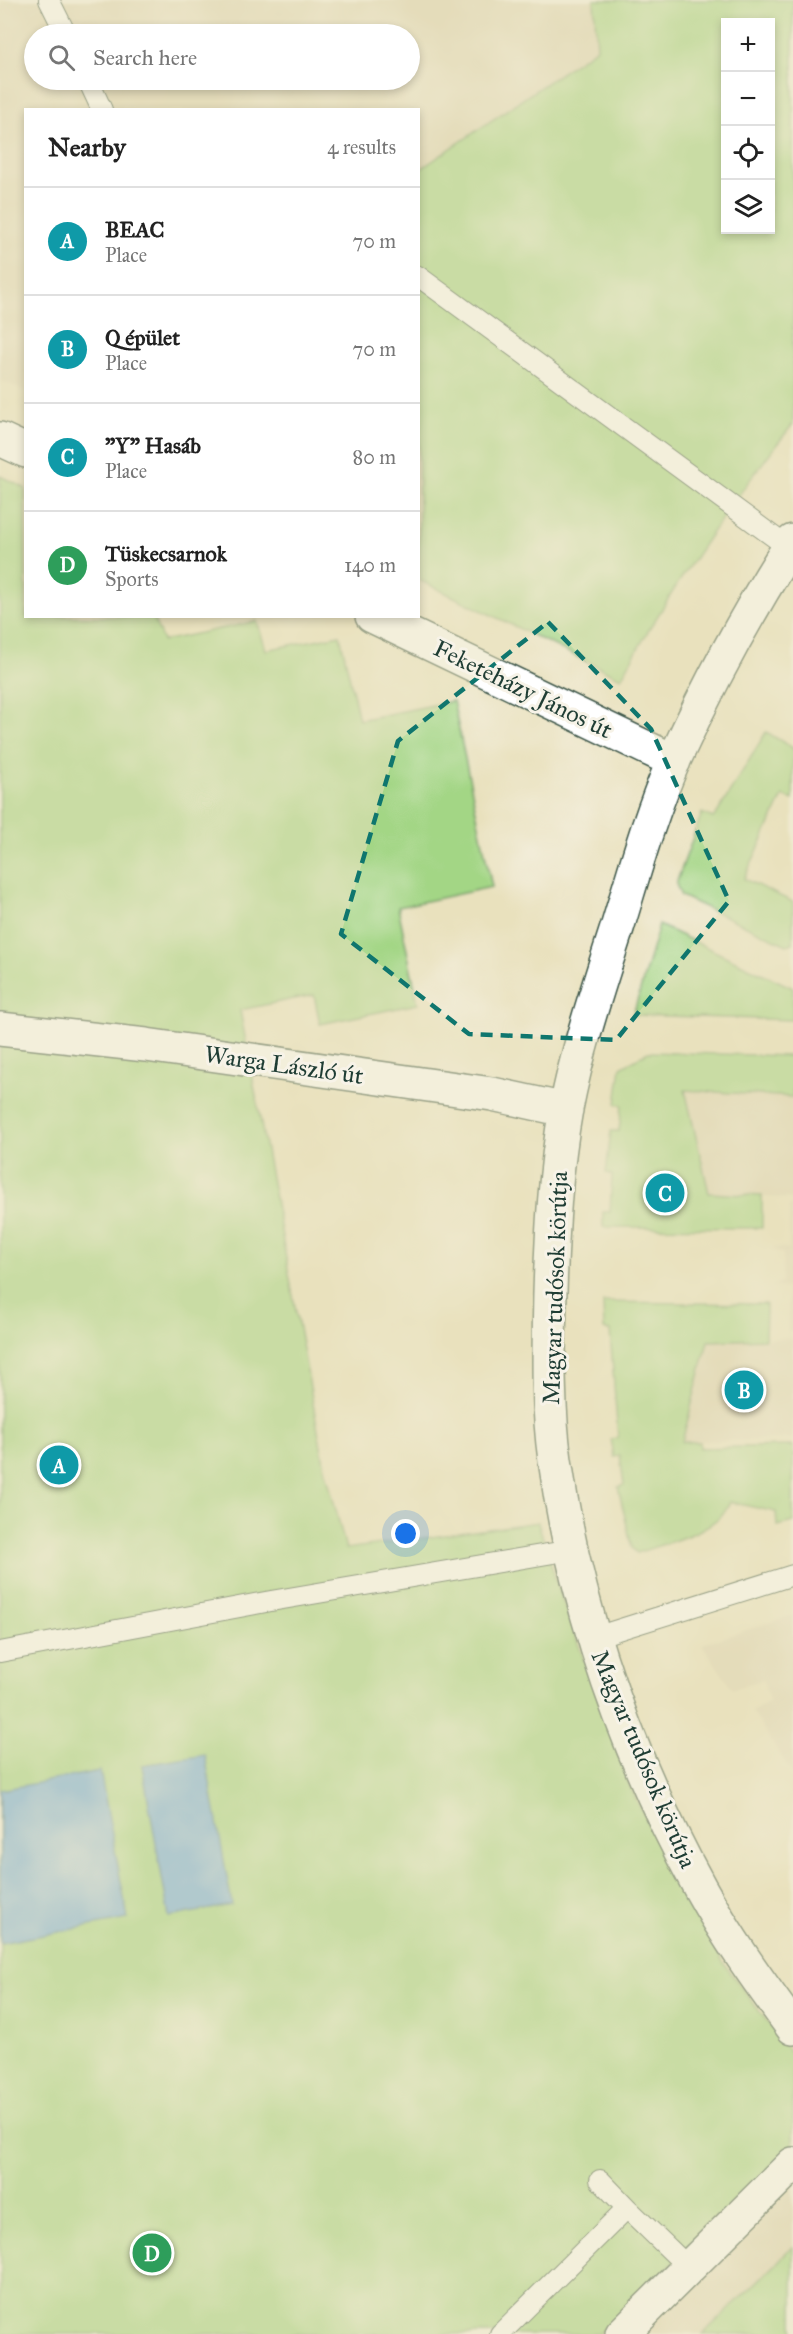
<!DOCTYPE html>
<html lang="en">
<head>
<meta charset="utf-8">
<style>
	:root { --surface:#fff; --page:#f2f2f2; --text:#222; --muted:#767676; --line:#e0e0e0; --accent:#1f6fb2 }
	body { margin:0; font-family:"IM FELL Great Primer",serif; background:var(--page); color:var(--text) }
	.controls { position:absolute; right:18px; top:18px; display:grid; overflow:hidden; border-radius:0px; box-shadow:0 3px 9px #0003 }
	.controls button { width:54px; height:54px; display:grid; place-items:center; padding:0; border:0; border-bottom:2px solid var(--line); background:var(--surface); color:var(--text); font:30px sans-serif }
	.you { position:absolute; left:406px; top:1534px; width:21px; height:21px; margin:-15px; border:4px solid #fff; border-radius:50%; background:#1a73e8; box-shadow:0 0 0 9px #1a73e833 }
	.badge { display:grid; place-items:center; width:39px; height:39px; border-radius:50%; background:var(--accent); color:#fff; font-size:20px; font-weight:700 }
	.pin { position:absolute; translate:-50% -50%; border:3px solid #fff; box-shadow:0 2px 6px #0006 }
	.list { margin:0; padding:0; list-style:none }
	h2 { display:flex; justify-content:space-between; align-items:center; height:78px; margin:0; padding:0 24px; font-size:26px }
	h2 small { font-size:20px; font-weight:400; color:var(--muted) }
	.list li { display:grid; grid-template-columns:39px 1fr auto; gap:18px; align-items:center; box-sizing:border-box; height:108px; padding:0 24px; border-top:2px solid var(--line) }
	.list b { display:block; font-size:22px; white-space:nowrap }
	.list p { margin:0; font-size:20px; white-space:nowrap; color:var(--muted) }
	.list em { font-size:20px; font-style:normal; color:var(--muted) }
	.icon { flex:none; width:33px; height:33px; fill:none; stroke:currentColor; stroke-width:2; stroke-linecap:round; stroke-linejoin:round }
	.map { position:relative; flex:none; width:793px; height:2334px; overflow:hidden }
	.search { position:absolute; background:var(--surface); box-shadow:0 3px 9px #0003; left:24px; top:24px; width:396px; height:66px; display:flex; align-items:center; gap:15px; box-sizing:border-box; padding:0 21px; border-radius:33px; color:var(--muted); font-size:22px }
	.panel { position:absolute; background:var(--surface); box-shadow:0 3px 9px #0003; left:24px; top:108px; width:396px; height:510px; border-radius:0px }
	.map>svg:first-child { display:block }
</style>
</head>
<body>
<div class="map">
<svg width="793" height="2334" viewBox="0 0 793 2334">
	<rect width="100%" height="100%" fill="#f7f3e8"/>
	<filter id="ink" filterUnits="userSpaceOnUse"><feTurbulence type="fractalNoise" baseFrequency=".0167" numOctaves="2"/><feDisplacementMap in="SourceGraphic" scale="12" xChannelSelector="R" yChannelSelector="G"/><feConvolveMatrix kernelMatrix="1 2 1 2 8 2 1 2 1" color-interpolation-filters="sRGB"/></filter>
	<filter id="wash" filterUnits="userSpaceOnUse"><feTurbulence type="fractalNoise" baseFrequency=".008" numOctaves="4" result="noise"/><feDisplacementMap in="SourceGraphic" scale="24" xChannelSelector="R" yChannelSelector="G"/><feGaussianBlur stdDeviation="1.35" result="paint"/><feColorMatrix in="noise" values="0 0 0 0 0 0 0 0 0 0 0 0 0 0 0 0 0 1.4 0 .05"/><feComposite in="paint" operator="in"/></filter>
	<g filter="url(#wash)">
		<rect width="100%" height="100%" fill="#e9e1bd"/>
		<path fill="#ded4b5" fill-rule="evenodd" d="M7,0h587l3,48 -178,123 -1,-61h-392l-1,281 -25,-11v-375zM34,34h376v46h-376z
			M685,1090l108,7v102l-84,-6z
			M789,1205h4v126h-5v-43l-17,-1 11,-5 1,-28 -12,-6h18z
			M793,1338v100l-112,4 27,-101z
			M793,1615v159l-41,-62 17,-11 -6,-21 -31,9 -30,-45z
			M793,2147v187h-194z"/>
		<path fill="#a3d685" stroke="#618a5c" stroke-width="1.5" fill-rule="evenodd" d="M594,0h199v424c-65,81 -121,163 -172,254l-202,-98 -1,-409 179,-123zM726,22h44v208h-44z
			M0,476l25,12 1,128 127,1 10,24 94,-20 9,29 74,-15 19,85 94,-19 39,186 -94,20 20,97 -98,20 -6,-29 -74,15 85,458 21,81 192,-27 23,74 68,188 33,68 63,113 68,91v91l-194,187h-599z
			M766,732l27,16v52l-10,-4 -39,83 49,23v41l-6,2 -106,-49 -5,-12 26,-71 11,5 5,-6z
			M659,925l134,63v32l-160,-5z
			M648,1052l145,4v41l-108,-7 24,103 53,3v32l-159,-1v-15h7l2,-37 -6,-2 5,-42h8l3,-26 -6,-1 5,-37z
			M603,1302l163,2 -1,35 -57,2 -26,101h18v6l93,-2v76l-16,4 -1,-14 -46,-10c-12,30 -63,40 -93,51l-5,-5 -14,-61 6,-2 -4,-29 -6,1 -3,-18 7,-1 -8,-107 -6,-1z
			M793,2247v87h-90z"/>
		<path fill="#6eaadf" stroke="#46748a" stroke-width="1.5" d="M205,1755l27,150 -63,12 -27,-152z
			M100,1771l28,148 -128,24v-153z"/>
	</g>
	<g filter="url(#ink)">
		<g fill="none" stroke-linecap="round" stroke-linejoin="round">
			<defs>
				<path id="lane" d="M49,0l17,34
					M88,80l14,30
					M418,276l371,272
					M592,1638l201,-63
					M0,1652l271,-51 300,-51
					M600,2180l27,28
					M500,2334l127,-126 62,60"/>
				<path id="street" d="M0,439l26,12
					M793,541c-44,69 -84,143 -118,217 -24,53 -40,111 -57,167 -19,60 -40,121 -52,184 -11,60 -14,122 -16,183 -1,56 -3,112 5,168 21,151 72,295 145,428 27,49 60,95 93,140
					M372,616l302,145
					M0,1029l146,16 346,49 74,16
					M622,2334l171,-170"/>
			</defs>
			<use href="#lane" stroke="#3d5649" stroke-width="22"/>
			<use href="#street" stroke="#3d5649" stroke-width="36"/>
			<use href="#lane" stroke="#fff" stroke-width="20"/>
			<use href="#street" stroke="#fff" stroke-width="33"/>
		</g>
	</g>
	<path d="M0 0H793V2334H0ZM548,622l103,107 78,172 -113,139 -147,-6 -128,-100 57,-193z" fill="#e9e1bd" fill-opacity=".55" fill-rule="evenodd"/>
	<path fill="none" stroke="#0f766e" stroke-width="4.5" stroke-dasharray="12 8" stroke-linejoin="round" d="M548,622l103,107 78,172 -113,139 -147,-6 -128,-100 57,-193z"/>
	<g text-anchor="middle" stroke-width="6" stroke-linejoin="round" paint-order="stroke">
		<g font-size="24" fill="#1f3d34" stroke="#f7f3e8">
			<text transform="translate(523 689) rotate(26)" y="8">Feketeházy János út</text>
			<text transform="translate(284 1065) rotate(8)" y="8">Warga László út</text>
			<text transform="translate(555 1288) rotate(-88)" y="8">Magyar tudósok körútja</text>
			<text transform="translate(644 1759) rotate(67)" y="8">Magyar tudósok körútja</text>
		</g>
	</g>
</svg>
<div class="controls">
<button>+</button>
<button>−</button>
<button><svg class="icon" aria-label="locate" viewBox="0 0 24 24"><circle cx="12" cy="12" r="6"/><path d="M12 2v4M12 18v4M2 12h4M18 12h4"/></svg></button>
<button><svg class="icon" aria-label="layers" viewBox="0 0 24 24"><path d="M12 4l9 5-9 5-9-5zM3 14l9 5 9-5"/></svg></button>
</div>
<div class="you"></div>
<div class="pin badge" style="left:59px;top:1465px;background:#0f9aa8">A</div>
<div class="pin badge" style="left:744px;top:1390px;background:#0f9aa8">B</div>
<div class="pin badge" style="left:665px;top:1193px;background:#0f9aa8">C</div>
<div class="pin badge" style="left:152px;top:2253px;background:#2e9e5b">D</div>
<div class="search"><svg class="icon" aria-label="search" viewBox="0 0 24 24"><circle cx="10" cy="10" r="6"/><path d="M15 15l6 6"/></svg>Search here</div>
<section class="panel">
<h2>Nearby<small>4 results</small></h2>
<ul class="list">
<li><span class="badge" style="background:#0f9aa8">A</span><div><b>BEAC</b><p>Place</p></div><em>70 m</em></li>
<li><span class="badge" style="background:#0f9aa8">B</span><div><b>Q épület</b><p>Place</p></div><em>70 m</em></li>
<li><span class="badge" style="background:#0f9aa8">C</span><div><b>&quot;Y&quot; Hasáb</b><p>Place</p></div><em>80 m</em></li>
<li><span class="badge" style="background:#2e9e5b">D</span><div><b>Tüskecsarnok</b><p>Sports</p></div><em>140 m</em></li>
</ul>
</section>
</div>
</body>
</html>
